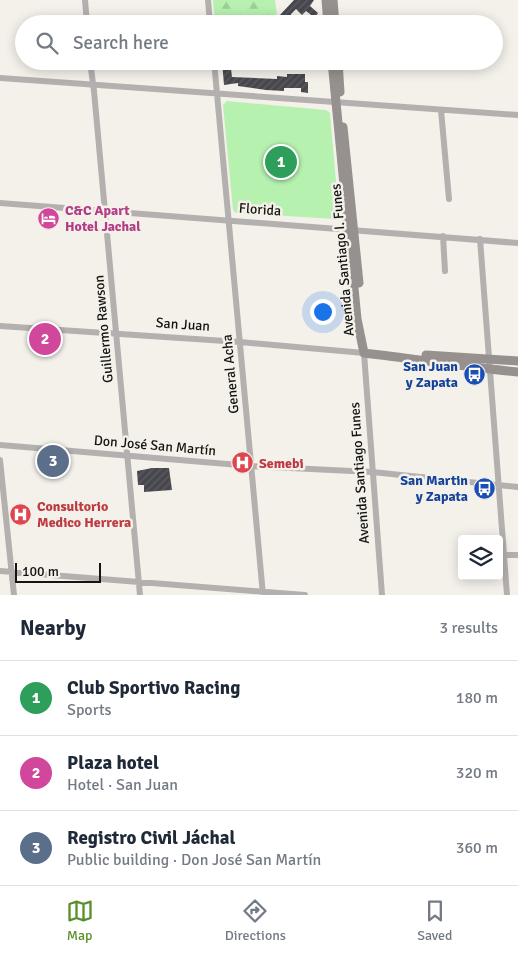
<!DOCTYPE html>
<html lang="en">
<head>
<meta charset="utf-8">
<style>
	:root { --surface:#fff; --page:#f2f2f3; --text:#1f2937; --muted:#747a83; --line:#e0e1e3; --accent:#59902b }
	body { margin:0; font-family:Signika,sans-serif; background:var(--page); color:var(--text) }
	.controls { position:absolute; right:15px; bottom:15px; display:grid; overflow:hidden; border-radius:5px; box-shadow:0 2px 12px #0003 }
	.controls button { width:45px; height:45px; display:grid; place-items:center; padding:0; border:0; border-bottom:1px solid var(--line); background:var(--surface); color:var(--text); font:25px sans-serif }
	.scale { position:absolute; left:15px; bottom:12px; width:86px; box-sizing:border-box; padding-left:5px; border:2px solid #151411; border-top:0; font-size:14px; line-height:18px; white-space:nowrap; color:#151411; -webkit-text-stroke:4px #f3f1ea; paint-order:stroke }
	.you { position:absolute; left:322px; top:311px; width:18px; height:18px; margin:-12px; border:4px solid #fff; border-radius:50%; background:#1a73e8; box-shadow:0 0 0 8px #1a73e833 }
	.badge { display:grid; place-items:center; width:32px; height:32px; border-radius:50%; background:var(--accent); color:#fff; font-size:16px; font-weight:700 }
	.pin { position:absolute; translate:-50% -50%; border:2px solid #fff; box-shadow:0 1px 5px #0006 }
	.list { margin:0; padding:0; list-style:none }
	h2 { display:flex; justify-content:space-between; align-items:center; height:65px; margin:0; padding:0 20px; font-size:21px }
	h2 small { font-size:16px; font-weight:400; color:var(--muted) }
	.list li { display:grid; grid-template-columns:32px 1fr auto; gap:15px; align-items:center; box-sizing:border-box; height:75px; padding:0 20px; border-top:1px solid var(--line) }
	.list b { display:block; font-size:19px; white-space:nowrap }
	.list p { margin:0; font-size:16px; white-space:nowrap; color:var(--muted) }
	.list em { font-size:16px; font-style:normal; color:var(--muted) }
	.icon { flex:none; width:28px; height:28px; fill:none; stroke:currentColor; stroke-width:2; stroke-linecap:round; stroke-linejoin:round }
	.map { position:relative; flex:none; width:518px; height:595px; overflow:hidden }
	.search { position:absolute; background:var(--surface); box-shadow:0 2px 12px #0003; left:15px; right:15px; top:15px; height:55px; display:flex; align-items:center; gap:12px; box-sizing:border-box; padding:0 18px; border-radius:28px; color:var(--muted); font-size:19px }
	.sheet { height:290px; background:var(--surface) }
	nav { display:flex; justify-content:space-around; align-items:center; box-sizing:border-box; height:70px; border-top:1px solid var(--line); background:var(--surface); font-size:14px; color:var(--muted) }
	nav a { display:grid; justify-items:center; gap:2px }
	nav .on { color:var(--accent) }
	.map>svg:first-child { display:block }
</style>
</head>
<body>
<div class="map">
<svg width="518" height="595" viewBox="0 0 518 595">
	<defs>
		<pattern id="forest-firs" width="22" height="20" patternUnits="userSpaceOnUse" patternTransform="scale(1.25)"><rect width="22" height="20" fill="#b6f1b0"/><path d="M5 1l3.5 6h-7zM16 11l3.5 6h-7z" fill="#9cce96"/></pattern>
		<pattern id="building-hatch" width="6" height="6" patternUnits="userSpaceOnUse" patternTransform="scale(1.25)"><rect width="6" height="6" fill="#47474d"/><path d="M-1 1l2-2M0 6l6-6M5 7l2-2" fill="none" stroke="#5e5e62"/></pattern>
	</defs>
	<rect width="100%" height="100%" fill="#f3f1ea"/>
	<path fill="url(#forest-firs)" d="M213,0h62l3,24h-63z"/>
	<path fill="#b6f1b0" d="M227,101l99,9 4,3 9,103 -3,3 -100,-6 -3,-3 -10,-105z"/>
	<path fill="url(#building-hatch)" d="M294,0h20l-4,6 8,7 -3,5 -9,-7 -4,4 -6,-6 -5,5 -1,10 -10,-1v-8z
		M222,61h8l2,16 45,2v-3l10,1v-3h18v8h3v11l-7,-1v-4h-17v3l-18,-1 -28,-4v-3l-14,2z
		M256,61h29v3l-28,3z
		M152,468h17l3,22 -28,2v-7h-6l-1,-14z"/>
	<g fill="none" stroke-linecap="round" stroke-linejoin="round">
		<path stroke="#b4b0af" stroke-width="6" d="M85,0l2,24
			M208,0l2,24
			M90,61l4,30 46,504
			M214,61l49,534
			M0,78l518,37
			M441,110l8,89
			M0,203l518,40
			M443,236l2,35
			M480,239l27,356
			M0,326l240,16 124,11 18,242
			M0,445l251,21 121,6 146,15
			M0,460l14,135
			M505,555h13
			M0,571l305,24"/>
		<path stroke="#96908f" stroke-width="9" d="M326,0l2,24
			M333,0l2,24
			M332,61l25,258 7,34
			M338,61l2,31
			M343,127l16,156
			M364,353c52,6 102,14 154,19
			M426,355l92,6"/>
	</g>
	<defs>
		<symbol id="hotel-disc" viewBox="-11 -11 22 22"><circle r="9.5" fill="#d1479c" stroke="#f3f1ea"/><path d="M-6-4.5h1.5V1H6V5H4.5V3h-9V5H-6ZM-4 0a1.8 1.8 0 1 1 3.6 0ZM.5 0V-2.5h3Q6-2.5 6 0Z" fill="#fff"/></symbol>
		<symbol id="bus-disc" viewBox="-11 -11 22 22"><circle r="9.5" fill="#1a4fb4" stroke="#f3f1ea"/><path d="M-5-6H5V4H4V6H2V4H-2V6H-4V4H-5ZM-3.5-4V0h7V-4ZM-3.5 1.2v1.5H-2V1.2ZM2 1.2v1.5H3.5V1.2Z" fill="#fff"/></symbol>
		<symbol id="hospital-disc" viewBox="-11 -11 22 22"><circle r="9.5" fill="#e0444e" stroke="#f3f1ea"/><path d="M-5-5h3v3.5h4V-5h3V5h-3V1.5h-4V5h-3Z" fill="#fff"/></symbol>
	</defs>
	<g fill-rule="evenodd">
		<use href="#hotel-disc" x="36" y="206" width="25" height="25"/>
		<use href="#bus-disc" x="462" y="362" width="25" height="25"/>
		<use href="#hospital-disc" x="230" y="450" width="25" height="25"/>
		<use href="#bus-disc" x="472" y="476" width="25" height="25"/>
		<use href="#hospital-disc" x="8" y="502" width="25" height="25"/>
	</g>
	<g text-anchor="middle" stroke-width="5" stroke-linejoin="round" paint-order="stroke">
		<g font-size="14" fill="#151411" stroke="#f3f1ea">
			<text transform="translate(260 209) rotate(4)" y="5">Florida</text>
			<text transform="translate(342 260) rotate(-95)" y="5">Avenida Santiago I. Funes</text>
			<text transform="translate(183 324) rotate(4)" y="5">San Juan</text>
			<text transform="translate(103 329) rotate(-95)" y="5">Guillermo Rawson</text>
			<text transform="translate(230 374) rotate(-95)" y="5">General Acha</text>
			<text transform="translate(155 445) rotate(5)" y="5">Don José San Martín</text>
			<text transform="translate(359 473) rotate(-94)" y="5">Avenida Santiago Funes</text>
		</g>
		<g font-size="14" font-weight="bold" fill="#b23c85" stroke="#f3f1ea" text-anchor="start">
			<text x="65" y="215">C&amp;C Apart<tspan x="65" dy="16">Hotel Jachal</tspan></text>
		</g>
		<g font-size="14" font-weight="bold" fill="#164399" stroke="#f3f1ea" text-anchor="end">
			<text x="458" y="371">San Juan<tspan x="458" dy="16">y Zapata</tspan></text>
			<text x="468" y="485">San Martin<tspan x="468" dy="16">y Zapata</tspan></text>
		</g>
		<g font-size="14" font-weight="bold" fill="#be3a42" stroke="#f3f1ea" text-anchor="start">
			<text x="259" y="468">Semebi</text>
			<text x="37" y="511">Consultorio<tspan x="37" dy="16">Medico Herrera</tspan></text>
		</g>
	</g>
</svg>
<div class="controls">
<button><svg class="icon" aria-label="layers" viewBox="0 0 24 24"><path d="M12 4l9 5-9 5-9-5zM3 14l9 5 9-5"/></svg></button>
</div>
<div class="scale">100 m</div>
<div class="you"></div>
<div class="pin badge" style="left:281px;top:162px;background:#2e9e5b">1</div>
<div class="pin badge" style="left:45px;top:339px;background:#d1479c">2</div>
<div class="pin badge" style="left:53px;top:461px;background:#5c6f8a">3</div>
<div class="search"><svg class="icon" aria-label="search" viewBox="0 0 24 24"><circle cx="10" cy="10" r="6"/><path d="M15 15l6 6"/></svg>Search here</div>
</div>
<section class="sheet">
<h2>Nearby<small>3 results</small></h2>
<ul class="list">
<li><span class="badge" style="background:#2e9e5b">1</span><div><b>Club Sportivo Racing</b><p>Sports</p></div><em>180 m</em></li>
<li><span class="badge" style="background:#d1479c">2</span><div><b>Plaza hotel</b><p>Hotel · San Juan</p></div><em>320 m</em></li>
<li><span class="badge" style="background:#5c6f8a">3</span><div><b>Registro Civil Jáchal</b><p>Public building · Don José San Martín</p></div><em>360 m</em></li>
</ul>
</section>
<nav>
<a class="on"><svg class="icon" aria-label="map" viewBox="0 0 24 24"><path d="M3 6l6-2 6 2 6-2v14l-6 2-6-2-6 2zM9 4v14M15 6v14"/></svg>Map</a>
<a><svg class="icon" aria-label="directions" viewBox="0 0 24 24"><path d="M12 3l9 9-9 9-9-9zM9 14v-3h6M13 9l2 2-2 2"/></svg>Directions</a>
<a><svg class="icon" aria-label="saved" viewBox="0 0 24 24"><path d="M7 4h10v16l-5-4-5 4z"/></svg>Saved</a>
</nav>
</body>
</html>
